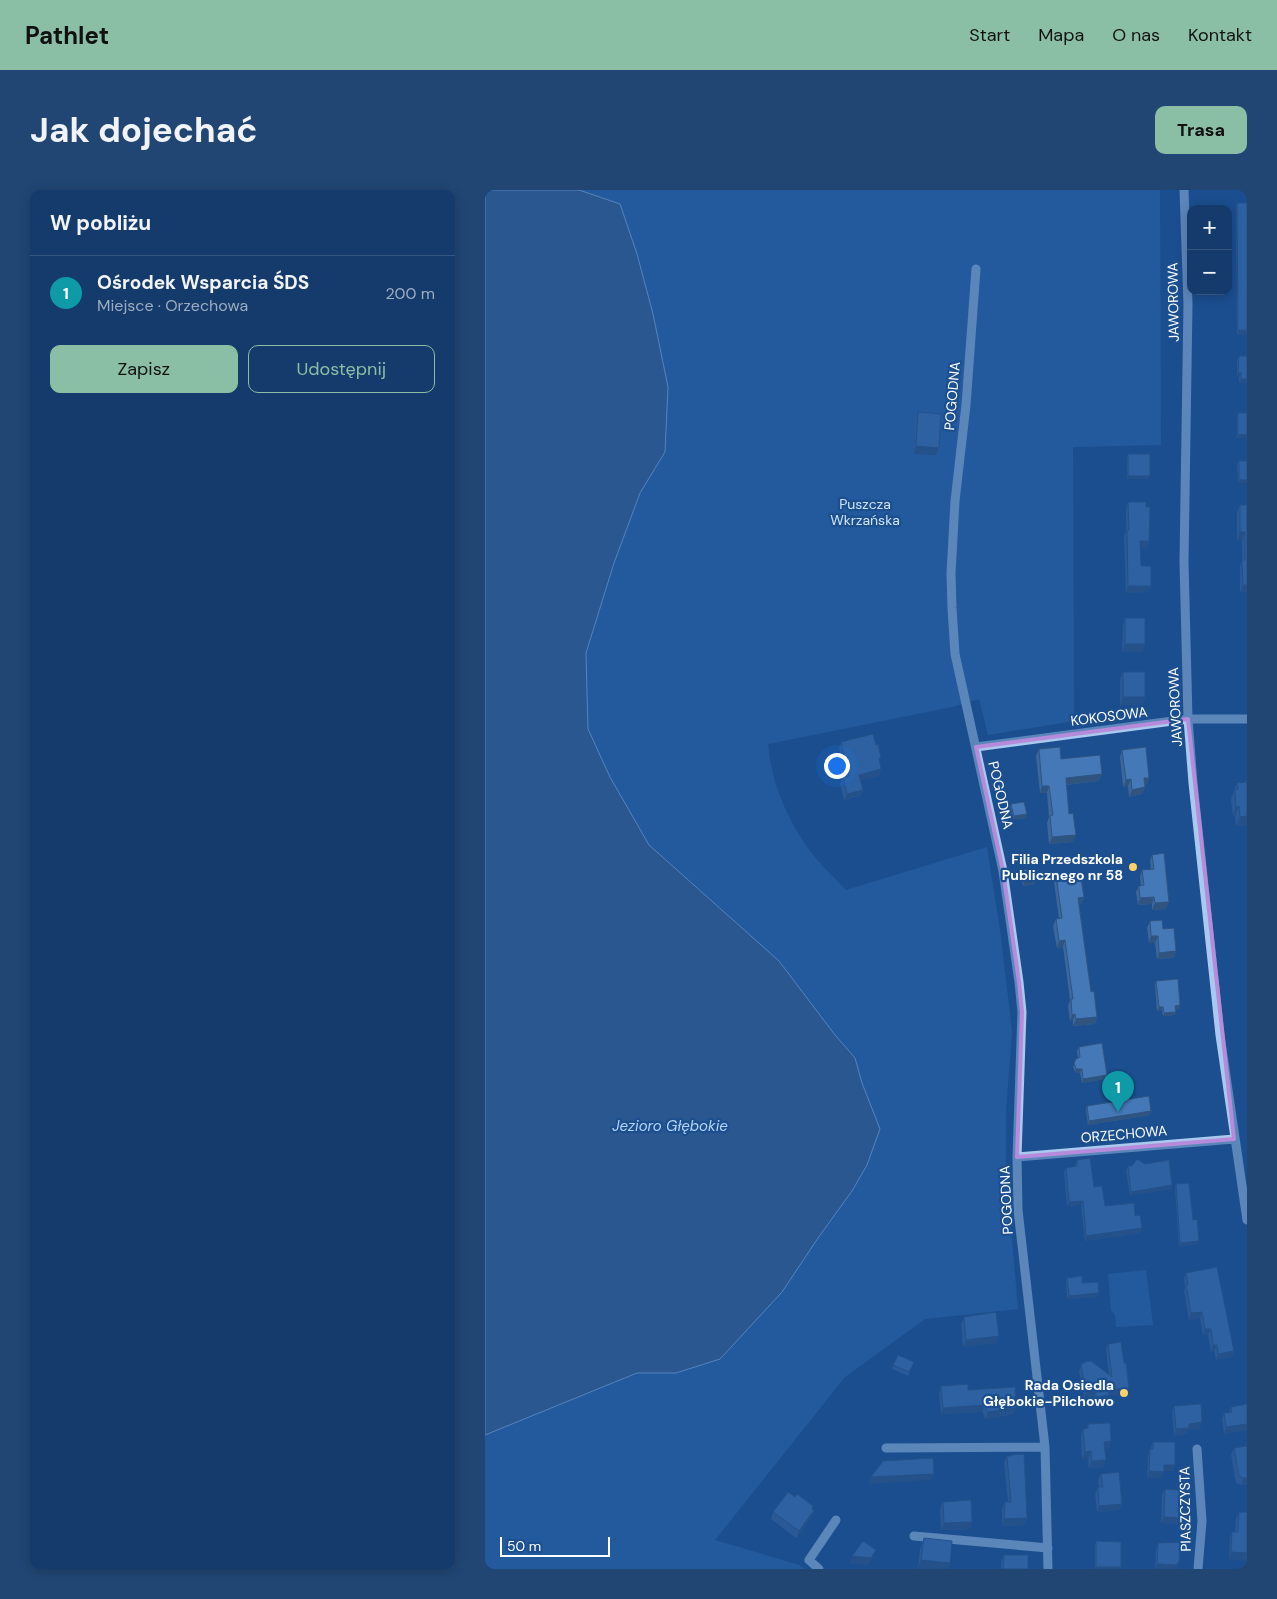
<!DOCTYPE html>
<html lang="pl">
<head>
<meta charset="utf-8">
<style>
	:root { --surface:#143b6b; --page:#214673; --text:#f1f3f6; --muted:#9dadc1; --line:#33557e; --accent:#8abfa5 }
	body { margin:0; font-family:"DM Sans",sans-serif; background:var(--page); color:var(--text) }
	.controls { position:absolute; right:15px; top:15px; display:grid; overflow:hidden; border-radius:10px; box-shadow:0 2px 12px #0003 }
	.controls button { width:45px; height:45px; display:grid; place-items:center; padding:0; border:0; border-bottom:1px solid var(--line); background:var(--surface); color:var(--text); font:25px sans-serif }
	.scale { position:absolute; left:15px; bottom:12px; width:110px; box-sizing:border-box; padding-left:5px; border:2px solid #fff; border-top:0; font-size:14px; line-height:18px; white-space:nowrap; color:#fff; -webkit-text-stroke:4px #1b4f8f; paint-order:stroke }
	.you { position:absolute; left:351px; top:575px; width:18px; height:18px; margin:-12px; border:4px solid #fff; border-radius:50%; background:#1a73e8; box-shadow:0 0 0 8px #1a73e833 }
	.badge { display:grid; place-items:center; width:32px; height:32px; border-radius:50%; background:var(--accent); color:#fff; font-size:16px; font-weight:700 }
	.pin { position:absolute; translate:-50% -41px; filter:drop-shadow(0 1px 2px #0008) }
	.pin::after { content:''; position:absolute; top:26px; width:18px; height:15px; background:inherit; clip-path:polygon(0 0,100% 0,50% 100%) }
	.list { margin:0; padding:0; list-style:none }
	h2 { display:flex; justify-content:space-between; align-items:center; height:65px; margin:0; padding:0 20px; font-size:21px }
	h2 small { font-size:16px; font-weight:400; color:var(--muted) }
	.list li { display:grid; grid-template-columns:32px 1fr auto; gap:15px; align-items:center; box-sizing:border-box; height:75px; padding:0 20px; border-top:1px solid var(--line) }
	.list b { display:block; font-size:19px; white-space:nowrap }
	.list p { margin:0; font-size:16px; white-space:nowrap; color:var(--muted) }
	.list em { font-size:16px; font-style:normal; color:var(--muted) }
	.actions { display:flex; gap:10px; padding:15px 20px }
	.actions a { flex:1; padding:11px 0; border:1px solid var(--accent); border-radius:10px; text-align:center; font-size:18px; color:var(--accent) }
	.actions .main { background:var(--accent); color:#111 }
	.map { position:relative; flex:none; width:762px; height:1379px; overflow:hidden; border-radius:10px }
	header { display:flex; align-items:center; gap:30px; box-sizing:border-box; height:70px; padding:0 25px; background:var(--accent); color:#111 }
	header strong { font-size:24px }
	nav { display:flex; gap:28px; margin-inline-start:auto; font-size:18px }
	.intro { display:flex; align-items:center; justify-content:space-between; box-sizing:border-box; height:120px; padding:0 30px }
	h1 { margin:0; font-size:35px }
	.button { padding:12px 22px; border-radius:10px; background:var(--accent); color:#111; font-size:18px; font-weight:700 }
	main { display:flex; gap:30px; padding:0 30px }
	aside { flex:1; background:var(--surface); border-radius:10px; box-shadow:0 2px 12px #0003 }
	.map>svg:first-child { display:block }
</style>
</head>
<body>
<header>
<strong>Pathlet</strong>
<nav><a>Start</a><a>Mapa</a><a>O nas</a><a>Kontakt</a></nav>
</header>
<div class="intro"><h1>Jak dojechać</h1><a class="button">Trasa</a></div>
<main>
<aside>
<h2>W pobliżu<small></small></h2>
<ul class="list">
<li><span class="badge" style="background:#0f9aa8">1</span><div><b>Ośrodek Wsparcia ŚDS</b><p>Miejsce · Orzechowa</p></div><em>200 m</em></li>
</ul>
<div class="actions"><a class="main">Zapisz</a><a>Udostępnij</a></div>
</aside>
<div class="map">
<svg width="762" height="1379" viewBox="0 0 762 1379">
	<rect width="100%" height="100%" fill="#1b4f8f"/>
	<path fill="#2e69ad" d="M94,0h581l1,255 -88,2 1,274 -86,14 -9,-36 -27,8 -184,37c3,36 17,70 37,100 11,17 28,32 41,46l141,-43 14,90 11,95 -6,79v59l12,139 -93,10 -80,58 -130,163 84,25 5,4h-319v-134l152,-62h39l142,-135 34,-47 10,-108 -8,-25 -19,-23 -56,-74 -130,-116 -39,-68 -22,-48 -2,-76 28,-90 26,-70 25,-41 -45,-248z
		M661,1080l7,55 -37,2 -1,-12 -4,-5 -3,-36z"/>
	<path fill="#3c6290" stroke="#9cc4f0" d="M0,0h94l41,14 17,50 16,60 15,73 -3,65 -25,41 -26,70 -28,90 2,76 22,48 39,68 130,116 56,74 20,23 7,25 18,46 -13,36 -15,26 -34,47 -36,54 -62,67 -44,14h-39l-152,62z"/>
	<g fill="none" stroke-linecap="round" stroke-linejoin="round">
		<path stroke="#a9c9ee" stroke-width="9" d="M699,0l4,114 -4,258 4,157 5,64 27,252 27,185
			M491,79l-10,136 -11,96 -4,73 1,34 3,46 48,217 16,111 3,30 -5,145 1,53 27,237 3,122
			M491,557l212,-28h59
			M532,967l217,-18
			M401,1258l159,-1
			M712,1259l5,72 -4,48
			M429,1346l134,12
			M334,1379l-10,-9 27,-40"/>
	</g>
	<path fill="#3a679d" d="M752,13l10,132h-10l-1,-127z
		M754,166h8v27h-8v-6h-2v-17z
		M433,222l21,36 -3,7 -22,-1 1,-34z
		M753,223h9v25h-10v-21z
		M643,264l20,25h-21v-21z
		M754,271h8l-9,22 -1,-18z
		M643,312l18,5 3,34 -2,7h-7l1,18 10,20 -3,6 -22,1 -2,-56 2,-6v-22z
		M755,315h7v87h-7v-25l2,-7v-20h-5v-28z
		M640,428l20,26 -3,8h-20l1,-27z
		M638,482l22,25 -3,8h-22v-26z
		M356,552l39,20 -1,14 -19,4 3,10 -3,6 -16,4 -4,-16 3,-7 3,-1 -7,-28z
		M554,559l22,10 41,15 -3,7 -33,4 3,29 4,28 -24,2 -2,-21 2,-6 -2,-24h-7l-4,-37z
		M637,560l27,28 -2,7h-2v2l-3,7 -13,3 -1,-11 -5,1 -3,-30z
		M762,592v43l-11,1 -1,-10h-2l-2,-17 6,-16z
		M526,614l15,14 -13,1 -3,-12z
		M667,665l14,54 -14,1v-6l-14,1 -2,-13 3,-6h2l-1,-9 2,-7h9l-1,-9z
		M537,680l13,14 -12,2 -2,-13z
		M571,686l28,21 -3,7h-2l12,88 6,25 -2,7 -22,2v-5h-3l-2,-15 2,-6 -7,-53 -6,1 -4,-22 3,-7h3l-5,-37z
		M665,731l13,8 13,22 -2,7 -17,1 -2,-16h-6l-2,-15z
		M671,791l24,24 -1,4h-3v3l-1,3 -12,1 -1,-6 -5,1 -2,-26z
		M594,857l28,28 -1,4 -24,4 -2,-10 -5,-1 -2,-5 3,-8 2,-1 -1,-7z
		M602,916l63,9 -62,10 -2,-15z
		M592,970l17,27 11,19 30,10 5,17 -55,8 -4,-36 -14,1 -3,-34 2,-4 9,-2z
		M643,976l44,19 -1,4 -41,6 -4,-25z
		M691,994l17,36 5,24 -19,3 -4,-59z
		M701,1083l48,78 -2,6 -16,3 -2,-9 -3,1 -3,-17h-5l-3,-17 -11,2 -5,-29 1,-3 -1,-9z
		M582,1088l15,5 17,10 -2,4 -30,2 -1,-17z
		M479,1127l32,26 -33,4 -2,-22z
		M623,1154l16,19 5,25 -3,6 -17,1 -2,6 -13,2v-6l-10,1 -5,-27 2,-6 28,10 -3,-26z
		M429,1172l-6,14 -16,-7 1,-4z
		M456,1196l27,4 46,24 -28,5 -4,-7 -41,2 -2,-21z
		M762,1214v26l-23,4 -2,-14 2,-7 5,-1 2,-5z
		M689,1216l26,23 -12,1 -1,4 -13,2 -2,-24z
		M603,1234l21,25h-4l-2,18 -14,1 -1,-9h-6l-1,-23 2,-7 4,-1z
		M668,1252l22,23 -2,6h-9l-3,7h-14l1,-23z
		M749,1258l13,36 -6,1 -5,-2 -5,-28z
		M526,1265l16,63 -3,7 -22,1v-17l3,-7h3l-4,-39 3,-7h3z
		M616,1284l19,36 -23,2 -2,-18 3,-7h1l-1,-7z
		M680,1299l16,29 -2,6 -18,-1 1,-28z
		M458,1312l29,20 -2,7 -29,1 -1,-21z
		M327,1319l2,1 -3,8 -15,20 -25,-19 2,-7z
		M754,1322h8l-18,48 1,-21 2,-7h3l1,-13z
		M439,1348l26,25 -2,6h-30l2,-20z
		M611,1351l25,26 -1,2h-25v-24z
		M673,1353l19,26h-22l1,-19z
		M519,1365l24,14h-27v-7z"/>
	<path fill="#305480" d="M753,140h9v5h-10z
		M753,183h3l-2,4h-2z
		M756,189h6v4h-8z
		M762,244v4h-10l1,-3z
		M431,256l23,2 -3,7 -22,-1z
		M643,286h22l-2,3h-21z
		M754,290h8v3h-9z
		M755,342h5l-3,8h-5z
		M655,351h9l-2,7h-9z
		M758,395h4v7h-7z
		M643,396h23l-3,6 -22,1z
		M640,454h20l-3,8h-20z
		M638,507h22l-3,8h-22z
		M396,579l-2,7 -23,5 3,-6z
		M617,584l-3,7 -36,4 3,-7z
		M659,588h5l-2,7h-6z
		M646,589l-3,7 -5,1 3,-7z
		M557,596h7l-2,7h-7z
		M660,597l-3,7 -13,3 3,-7z
		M378,600l-3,6 -16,4 3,-6z
		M754,616l-4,10h-2l3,-9z
		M542,624l-1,4 -13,1 1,-3z
		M762,626v9l-11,1 4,-9z
		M591,645l-3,7 -24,2 3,-7z
		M552,690l-2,4 -12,2 1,-4z
		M599,707l-3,7h-6l3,-6z
		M669,707l-2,7 -14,1 2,-7z
		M684,712l-3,7 -14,1 3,-7z
		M666,746h7l-3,7h-6z
		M580,750l-2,7 -6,1 2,-7z
		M691,761l-2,7 -17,1 2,-6z
		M695,815l-1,4h-5l1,-3z
		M674,817h4l-1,3 -5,1z
		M691,822l-1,3 -12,1 1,-3z
		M590,824l-2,7h-3l2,-6z
		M612,827l-2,7 -22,2 3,-7z
		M591,879h6l-2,4 -5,-1z
		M622,885l-1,4 -24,4 1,-4z
		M666,921l-1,4 -62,10 1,-4z
		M687,995l-1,4 -41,6 1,-3z
		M598,1011l-2,4 -14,1 2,-4z
		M657,1038l-2,5 -55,8 1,-5z
		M714,1051l-1,3 -19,3 1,-4z
		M614,1103l-2,4 -30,2 2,-3z
		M717,1122l-2,6 -11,2 2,-7z
		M720,1139h6l-3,6h-5z
		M514,1146l-3,7 -33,4 3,-7z
		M728,1155h4l-3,6 -3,1z
		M749,1161l-2,6 -16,3 2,-6z
		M644,1198l-3,6 -20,2 2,-6z
		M611,1201l-2,6 -10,1 2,-6z
		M624,1205l-2,6 -13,2 2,-6z
		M499,1215l-2,7 -41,2 2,-6z
		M531,1218l-2,6 -28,5 2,-7z
		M717,1232l-2,7 -12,1 -1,4 -13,2 2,-7 13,-5z
		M762,1234v6l-23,4 2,-7z
		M626,1251l-2,8h-7l2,-7z
		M606,1261l-3,8h-6l3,-7z
		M621,1270l-3,7 -14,1 3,-7z
		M679,1275h11l-2,6h-11z
		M664,1281l15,1 -3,6h-14z
		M449,1284l-3,6 -63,4 3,-7z
		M759,1288h3v6l-6,1z
		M637,1314l-2,6 -23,2 2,-6z
		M329,1320l-3,8 -15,20 3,-7z
		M679,1327l17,1 -2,6 -18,-1z
		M542,1328l-3,7 -22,1 2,-7z
		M487,1332l-2,7 -29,1 3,-7z
		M391,1360l-3,8 -5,7 -19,-2 3,-7z
		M746,1362l16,1v8l-18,-1z
		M436,1370l29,3 -2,6h-30z
		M694,1373l-2,6h-22l2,-5z
		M611,1377h25l-1,2h-25z"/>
	<path fill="#4478b7" stroke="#305480" d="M752,13h10v127h-9z
		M754,166h8v23h-6v-6h-3z
		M433,222l23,2 -2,34 -23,-2z
		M753,223h9v21l-9,1z
		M643,264h22v22h-22z
		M754,271h8v19h-8z
		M643,312h18v5h4l-1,34h-9l1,25h10v20h-23l-1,-56h2z
		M755,315h7v80h-4l-1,-25h3v-28h-5z
		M640,428h20v26h-20z
		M638,482h22v25h-22z
		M388,544l3,11 2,-1 3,14h-2l2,11 -22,6 4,15 -16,4 -4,-17 6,-1 -8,-34z
		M575,557l1,12 39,-4 2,19 -36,4 3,36 4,-1 3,22 -24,2 -2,-21 3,-1 -4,-29h-7l-3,-37z
		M661,557l3,31h-5l1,9 -13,3 -1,-11 -5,1 -4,-30z
		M762,592v34l-7,1 -1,-11 -3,1 -1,-17 3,-1 -1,-6z
		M539,612l3,12 -13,2 -3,-12z
		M679,663l5,49 -14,1 -1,-6 -14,1 -1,-12 5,-1 -2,-15 12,-1 -2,-14z
		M550,678l2,12 -13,2 -2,-12z
		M595,682l4,25 -6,1 13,94 3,-1 3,26 -21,2 -1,-5 -3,1 -1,-16h2l-8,-59 -6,1 -3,-22 6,-1 -6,-42z
		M677,730l1,9 11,-1 2,23 -17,2 -1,-17h-7l-1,-15z
		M693,789l2,26 -5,1 1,6 -12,1 -1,-6h-4l-3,-26z
		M617,853l5,32 -24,4 -1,-10h-6l-2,-6 2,-4 4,-2 -1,-10z
		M664,906l2,15 -62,10 -2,-15z
		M605,968l4,29 8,-1 3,20 29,-3 1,13 5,-1 2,13 -56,8 -3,-35 -14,1 -3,-34 11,-2v-6z
		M652,969l8,5 24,-4 3,25 -41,7 -3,-26h4z
		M704,993l4,37 4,-1 2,22 -19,2 -4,-59z
		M732,1077l17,84 -16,3 -1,-9h-4l-2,-16h-6l-3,-17 -11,1 -5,-28h2l-2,-12z
		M597,1086v7l16,-1 1,11 -30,3 -2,-18z
		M511,1122l3,24 -33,4 -2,-23z
		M636,1152l3,21h2l3,25 -21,2 1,5 -13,2v-6l-10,1 -5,-27 4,-3 6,-1 21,16 -4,-33z
		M413,1165l16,7 -5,10 -16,-7z
		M483,1194v6l47,-3 1,21 -28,4 -4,-7 -41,3 -2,-22z
		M716,1214l1,18 -13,2v4l-13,1 -2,-23z
		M762,1214v20l-21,3 -2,-14 8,-1 -1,-5z
		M625,1233l1,18 -7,1 2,18 -14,1 -1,-10 -6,1 -2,-23 5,-1v-4z
		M668,1252h22v23h-11v7l-15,-1 1,-22h3z
		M762,1256v32h-3l-5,-2 -5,-28z
		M539,1264l3,64 -23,1 1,-17h6l-4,-46h4v-1z
		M448,1268l1,16 -63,3 12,-16z
		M634,1282l3,32 -23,2 -1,-19h5l-2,-13z
		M680,1299l16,1v28l-17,-1z
		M303,1302l7,5 2,-3 16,12 -1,3 2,1 -15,21 -26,-19z
		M486,1310l1,22 -28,1 -1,-21z
		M754,1322h8v41l-16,-1 1,-20h6z
		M439,1348l28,3 -2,22 -29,-3z
		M378,1351l13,9 -5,8 -19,-2z
		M611,1351l25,1v25h-25z
		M695,1352l-1,21h-2v2l-20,-1 1,-21z
		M519,1365h24v14h-25z"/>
	<path d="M0 0H762V1379H0ZM703,529l46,420 -217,18 5,-145 -3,-30 -16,-111 -27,-124z" fill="#1b4f8f" fill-opacity=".55" fill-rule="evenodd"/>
	<path fill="none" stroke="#b68bdc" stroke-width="4" stroke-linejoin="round" d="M703,529l46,420 -217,18 5,-145 -3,-30 -16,-111 -27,-124z"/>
	<g fill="#ffd166" stroke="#1b4f8f" stroke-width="2">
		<circle cx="648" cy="677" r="5"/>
		<circle cx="639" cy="1203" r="5"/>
	</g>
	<g text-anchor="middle" stroke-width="4.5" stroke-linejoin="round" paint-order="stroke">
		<g font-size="14" fill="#fff" stroke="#1b4f8f">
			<text transform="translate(688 112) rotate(-91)" y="5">JAWOROWA</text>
			<text transform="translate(467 206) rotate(-85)" y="5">POGODNA</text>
			<text transform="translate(690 517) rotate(-93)" y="5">JAWOROWA</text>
			<text transform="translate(624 526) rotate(-7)" y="5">KOKOSOWA</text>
			<text transform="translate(516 605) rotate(77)" y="5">POGODNA</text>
			<text transform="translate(639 944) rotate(-5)" y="5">ORZECHOWA</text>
			<text transform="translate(521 1010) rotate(-93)" y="5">POGODNA</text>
			<text transform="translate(700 1319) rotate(-91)" y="5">PIASZCZYSTA</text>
		</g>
		<g font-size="14" fill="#cfe3fa" stroke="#1b4f8f">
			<text x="380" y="319">Puszcza<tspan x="380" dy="16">Wkrzańska</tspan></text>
		</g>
		<g font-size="14" font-weight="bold" fill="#fff" stroke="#1b4f8f" text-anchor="end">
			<text x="638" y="674">Filia Przedszkola<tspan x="638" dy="16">Publicznego nr 58</tspan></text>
			<text x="629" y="1200">Rada Osiedla<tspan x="629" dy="16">Głębokie-Pilchowo</tspan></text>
		</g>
		<g font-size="15" font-style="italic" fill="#b5d3f5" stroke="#1b4f8f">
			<text x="185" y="941">Jezioro Głębokie</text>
		</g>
	</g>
</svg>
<div class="controls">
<button>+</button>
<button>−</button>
</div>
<div class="scale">50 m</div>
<div class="you"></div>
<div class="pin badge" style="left:633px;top:922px;background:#0f9aa8">1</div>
</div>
</main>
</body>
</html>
